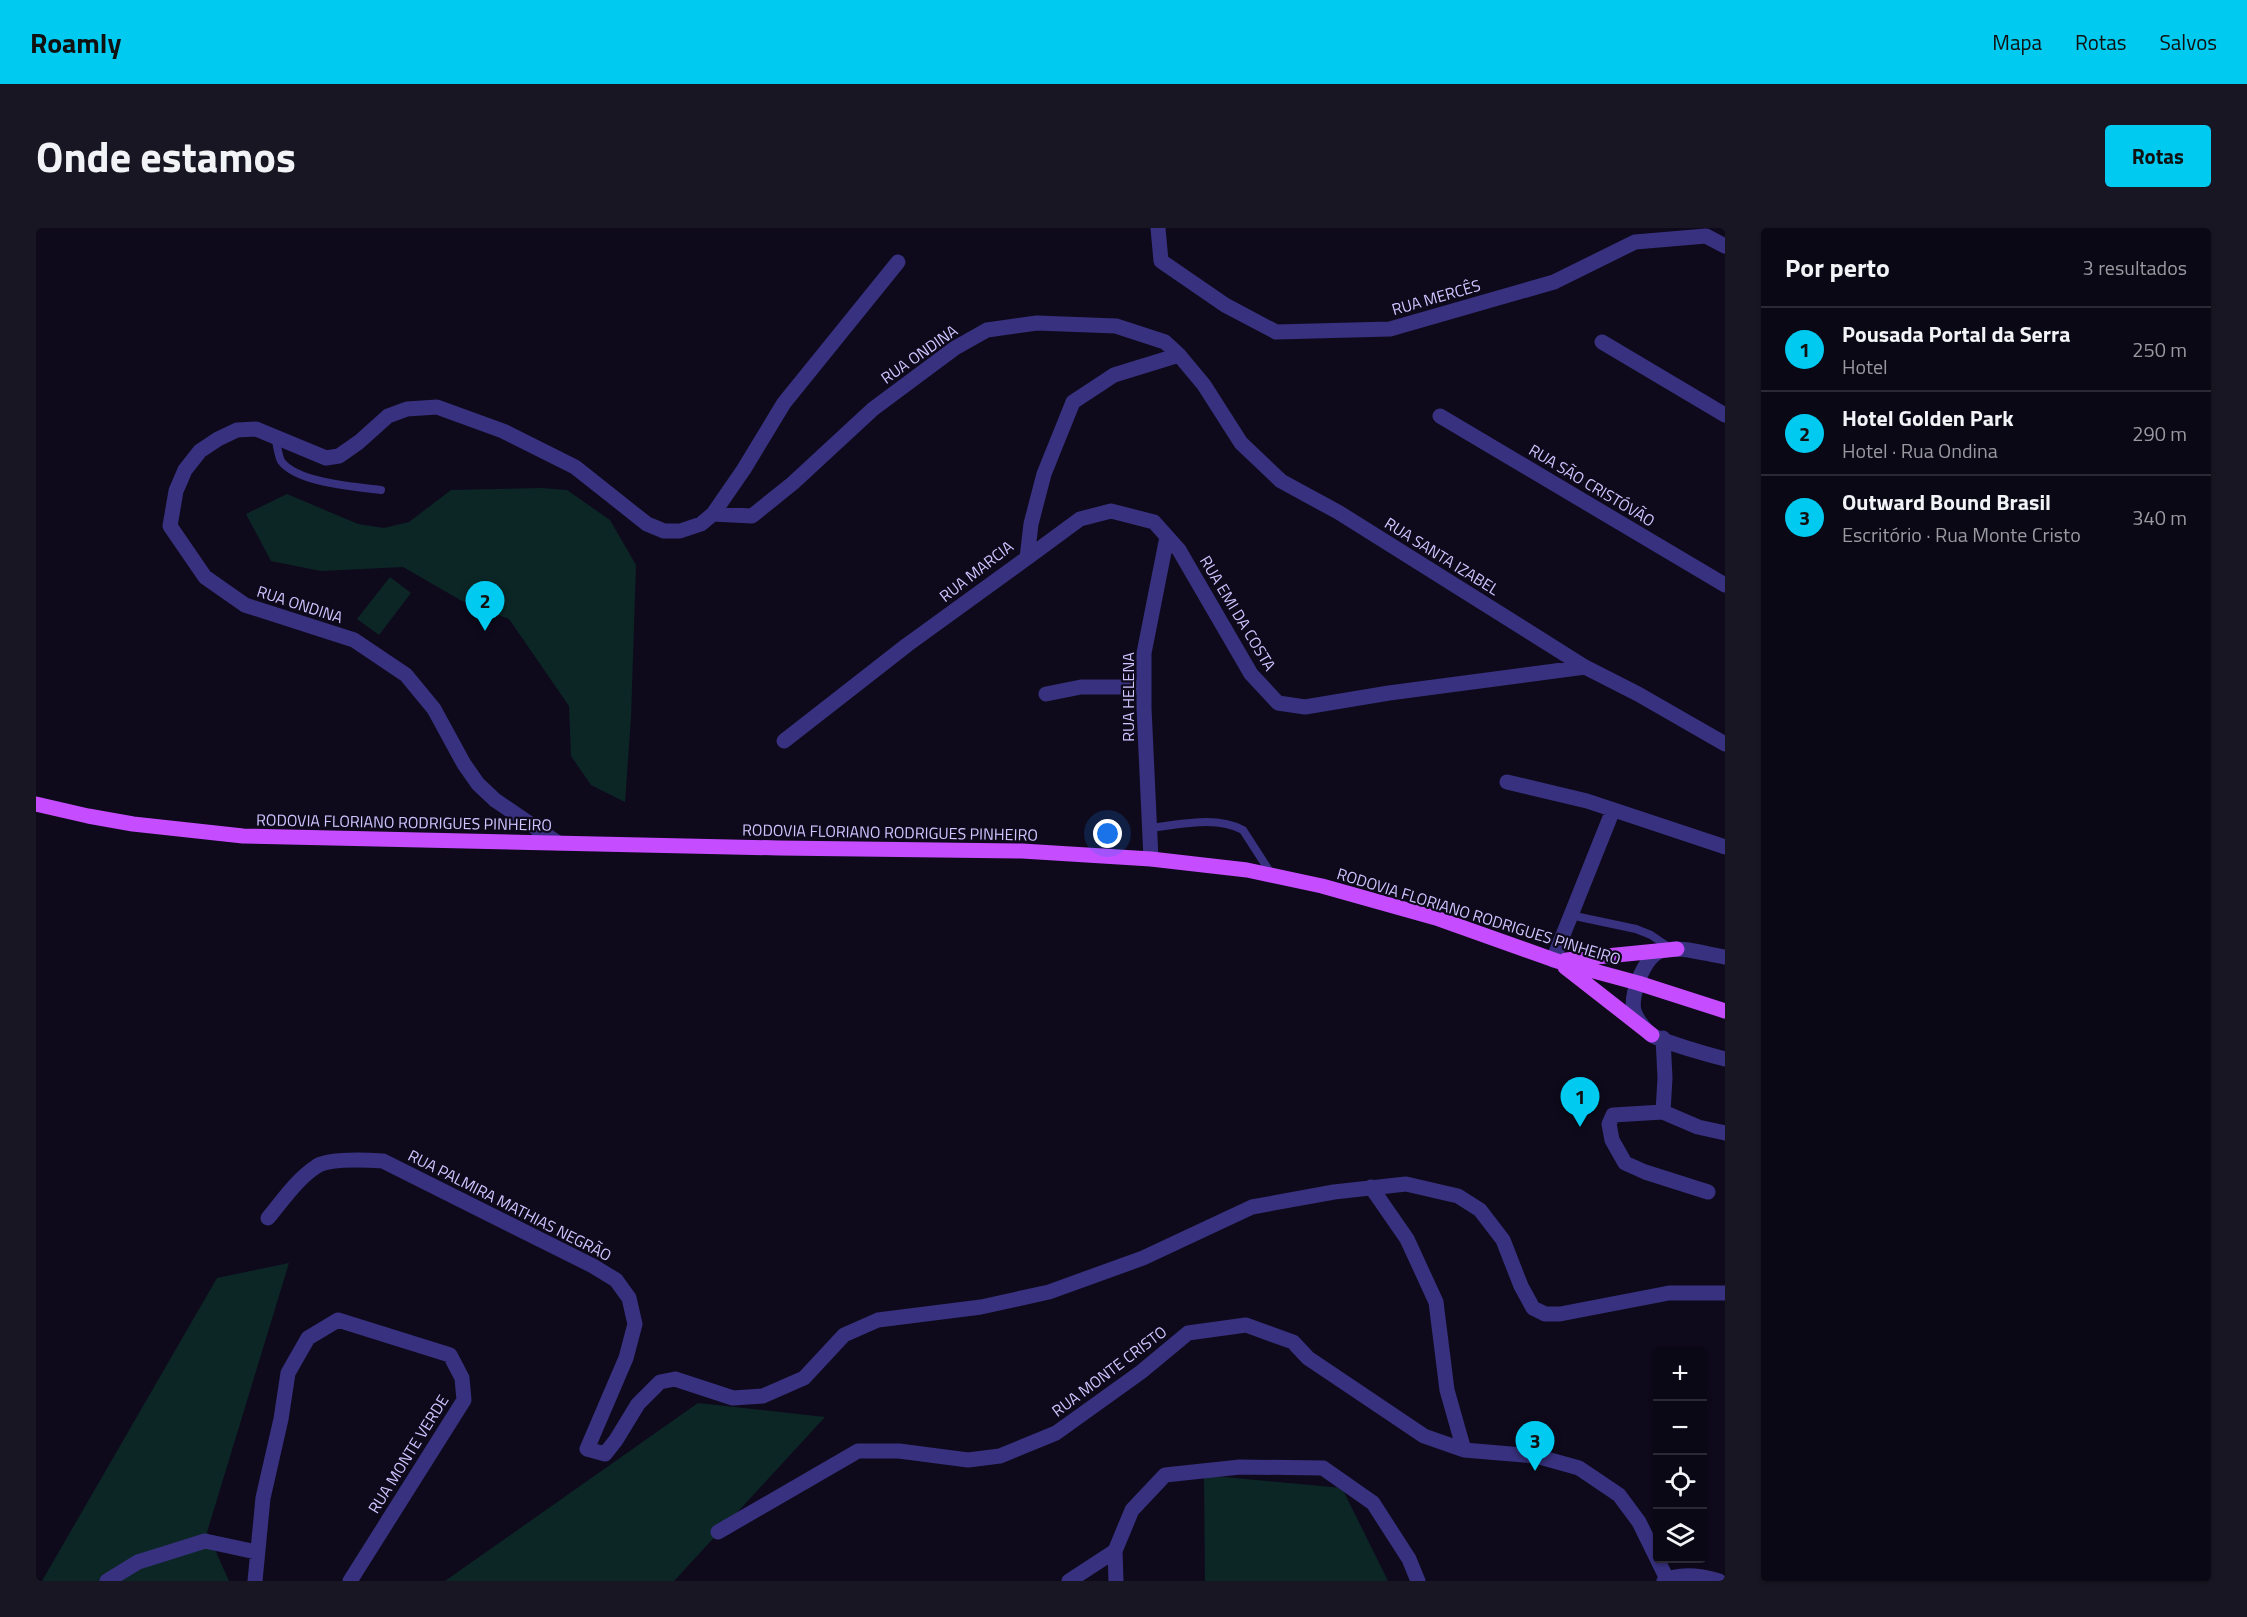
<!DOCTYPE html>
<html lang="pt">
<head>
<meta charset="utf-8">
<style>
	:root { --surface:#0a0815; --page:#181622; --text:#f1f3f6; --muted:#999aa0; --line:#2a2934; --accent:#00caf0 }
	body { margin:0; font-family:"Titillium Web",sans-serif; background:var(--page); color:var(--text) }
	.controls { position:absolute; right:18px; bottom:18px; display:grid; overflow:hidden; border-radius:6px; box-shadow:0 2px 4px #0004 }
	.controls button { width:54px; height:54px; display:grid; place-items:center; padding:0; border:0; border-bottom:2px solid var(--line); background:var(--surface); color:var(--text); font:30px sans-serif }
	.you { position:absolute; left:1072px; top:606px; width:21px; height:21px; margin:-15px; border:4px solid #fff; border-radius:50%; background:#1a73e8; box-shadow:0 0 0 9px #1a73e833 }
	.badge { display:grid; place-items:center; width:39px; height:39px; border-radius:50%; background:var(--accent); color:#111; font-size:20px; font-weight:700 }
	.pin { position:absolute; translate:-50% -50px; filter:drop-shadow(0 2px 3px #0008) }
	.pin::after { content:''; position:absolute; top:32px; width:21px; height:18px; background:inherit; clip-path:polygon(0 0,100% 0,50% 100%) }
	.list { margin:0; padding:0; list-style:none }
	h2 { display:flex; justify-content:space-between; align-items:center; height:78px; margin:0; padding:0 24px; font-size:26px }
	h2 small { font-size:20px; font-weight:400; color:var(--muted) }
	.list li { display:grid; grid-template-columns:39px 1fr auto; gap:18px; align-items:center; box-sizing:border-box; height:84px; padding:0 24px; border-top:2px solid var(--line) }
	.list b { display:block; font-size:22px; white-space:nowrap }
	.list p { margin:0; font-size:20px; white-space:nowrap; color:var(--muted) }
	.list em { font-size:20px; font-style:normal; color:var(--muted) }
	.icon { flex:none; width:33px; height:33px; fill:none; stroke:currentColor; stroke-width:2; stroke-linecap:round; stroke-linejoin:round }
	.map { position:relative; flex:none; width:1689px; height:1353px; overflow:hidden; border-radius:6px }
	header { display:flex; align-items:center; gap:36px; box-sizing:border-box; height:84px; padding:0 30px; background:var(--accent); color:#111 }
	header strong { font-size:28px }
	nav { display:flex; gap:33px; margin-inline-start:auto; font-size:21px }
	.intro { display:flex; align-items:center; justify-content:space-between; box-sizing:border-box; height:144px; padding:0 36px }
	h1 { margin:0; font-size:42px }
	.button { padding:15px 27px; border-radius:6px; background:var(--accent); color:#111; font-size:21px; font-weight:700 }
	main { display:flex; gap:36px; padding:0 36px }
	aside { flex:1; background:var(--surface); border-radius:6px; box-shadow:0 2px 4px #0004 }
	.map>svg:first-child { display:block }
</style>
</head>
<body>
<header>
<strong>Roamly</strong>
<nav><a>Mapa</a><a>Rotas</a><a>Salvos</a></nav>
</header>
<div class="intro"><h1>Onde estamos</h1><a class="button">Rotas</a></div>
<main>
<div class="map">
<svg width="1689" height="1353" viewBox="0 0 1689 1353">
	<rect width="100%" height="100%" fill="#0e0a1c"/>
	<path fill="#0c2626" d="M506,260l25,2 43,30 26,45 -5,152 -6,85 -34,-17 -20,-29 -2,-50 -60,-87 -47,-18 -59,-34 -82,4 -50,-10 -25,-47 41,-20 71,30 26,4 25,-6 42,-32z
		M354,349l21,16 -32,42 -22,-16z
		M253,1035l-82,269 22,49h-187l175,-303z
		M662,1175l127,14 -151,164h-229z
		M1168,1247l138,13 46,93h-183z"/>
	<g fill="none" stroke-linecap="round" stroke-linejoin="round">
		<path stroke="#38317f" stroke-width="8" d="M239,209c2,7 3,18 6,24 16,22 75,26 100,29
			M1113,600c29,-3 67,-13 94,2l29,45
			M1534,687l66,14 15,6 19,13"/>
		<path stroke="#38317f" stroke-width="15" d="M1122,0l3,33 64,44 51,27 114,-3 164,-47 81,-40 71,-6 19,10
			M1566,114l123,73
			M1404,188l285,169
			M677,286l39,2 41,-33 80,-74 82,-61 32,-18 50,-7 79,3 49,16 14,13 25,30 37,58 40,38 57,31 247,155 53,27 87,50
			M991,330l53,-39 31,-8 43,11 25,28 72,124 27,29 27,4 84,-14 196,-26
			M1010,466l35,-7h63
			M748,513l123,-96 120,-87 4,-34 13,-50 29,-72 41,-27 65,-20
			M1471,554l80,19 138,46
			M522,615l-63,-43 -17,-16 -14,-20 -30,-55 -28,-34 -52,-35 -109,-35 -40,-28 -35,-51 6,-35 9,-21 15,-19 18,-12 19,-9 19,-1 70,29 13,-2 20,-14 29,-26 19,-7 30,-2 66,24 72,36 72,57 17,7h16l21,-7 12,-10 31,-45 40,-66 114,-141
			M1115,631l-7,-151v-55l23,-116
			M1517,732l60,-150
			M1627,810l2,40 -2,34 35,15 27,6
			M1627,884l-50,3 -4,9 3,16 13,23 20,9 63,20
			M1335,959l36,52 29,63 11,88 17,60
			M232,990c15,-18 29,-39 49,-52 13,-8 50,-6 66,-5l210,105 23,14 13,18 6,26 -9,34 -39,91 18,5 11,-14 22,-36 22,-22 15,-3 58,19 30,-2 41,-18 40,-43 34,-15 103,-13 68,-15 94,-34 109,-51 82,-15 72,-8 52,12 22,14 23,30 18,46 12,22 12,6h15l109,-21h56
			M682,1304l140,-81h41l69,9 32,-4 56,-23 85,-61 47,-39 58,-8 47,17 15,16 116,78 40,14 72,6 43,12 40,27 20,27 28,57
			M71,1353l31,-19 67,-21 51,11
			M219,1353l8,-83 18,-79 7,-46 20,-35 30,-18 112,35 12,23 2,22 -114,181
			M1033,1353l46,-30
			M1080,1353l-1,-30 17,-41 33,-35 75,-8 83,1 50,35 36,56 9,22
			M1628,1353c17,-9 38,-5 55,0"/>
		<path stroke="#38317f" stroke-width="15" d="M1689,729c-20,-3 -45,-12 -64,-6 -17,6 -31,44 -27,60 3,9 10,17 16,23 10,7 60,21 75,25"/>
		<path stroke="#c64cff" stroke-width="15" d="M0,576l52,12 45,8 110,12 536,12 243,3 129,8 96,11 75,16 114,32 121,43 81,22 87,28
			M1530,732l111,-11
			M1529,739l87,68"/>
	</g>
	<g text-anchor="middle" stroke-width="4.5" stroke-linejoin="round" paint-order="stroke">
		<g font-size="16" fill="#cfc5ff" stroke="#0e0a1c">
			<text transform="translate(1400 69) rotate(-16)" y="6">RUA MERCÊS</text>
			<text transform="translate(883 126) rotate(-35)" y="6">RUA ONDINA</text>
			<text transform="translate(1556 257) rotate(31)" y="6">RUA SÃO CRISTÓVÃO</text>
			<text transform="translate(1406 328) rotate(32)" y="6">RUA SANTA IZABEL</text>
			<text transform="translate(940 343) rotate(-38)" y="6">RUA MARCIA</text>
			<text transform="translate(264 376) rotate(18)" y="6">RUA ONDINA</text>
			<text transform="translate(1202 385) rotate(59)" y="6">RUA EMI DA COSTA</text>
			<text transform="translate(1092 469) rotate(-90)" y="6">RUA HELENA</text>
			<text transform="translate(368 594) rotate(1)" y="6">RODOVIA FLORIANO RODRIGUES PINHEIRO</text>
			<text transform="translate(854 604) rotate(1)" y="6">RODOVIA FLORIANO RODRIGUES PINHEIRO</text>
			<text transform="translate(1443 688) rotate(17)" y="6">RODOVIA FLORIANO RODRIGUES PINHEIRO</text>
			<text transform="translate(474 977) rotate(27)" y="6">RUA PALMIRA MATHIAS NEGRÃO</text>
			<text transform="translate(1073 1143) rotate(-37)" y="6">RUA MONTE CRISTO</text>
			<text transform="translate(372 1226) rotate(-58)" y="6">RUA MONTE VERDE</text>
		</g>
	</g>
</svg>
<div class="controls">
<button>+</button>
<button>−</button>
<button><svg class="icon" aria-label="locate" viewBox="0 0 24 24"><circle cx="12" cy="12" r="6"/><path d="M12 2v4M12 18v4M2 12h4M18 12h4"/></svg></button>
<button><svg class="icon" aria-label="layers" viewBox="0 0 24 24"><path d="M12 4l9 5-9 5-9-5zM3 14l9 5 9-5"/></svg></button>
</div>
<div class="you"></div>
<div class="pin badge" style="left:1544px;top:899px">1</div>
<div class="pin badge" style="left:449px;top:403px">2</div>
<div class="pin badge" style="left:1499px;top:1243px">3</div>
</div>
<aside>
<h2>Por perto<small>3 resultados</small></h2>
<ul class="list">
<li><span class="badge">1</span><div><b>Pousada Portal da Serra</b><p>Hotel</p></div><em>250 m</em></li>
<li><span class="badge">2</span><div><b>Hotel Golden Park</b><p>Hotel · Rua Ondina</p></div><em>290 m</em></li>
<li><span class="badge">3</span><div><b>Outward Bound Brasil</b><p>Escritório · Rua Monte Cristo</p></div><em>340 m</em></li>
</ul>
</aside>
</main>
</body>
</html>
